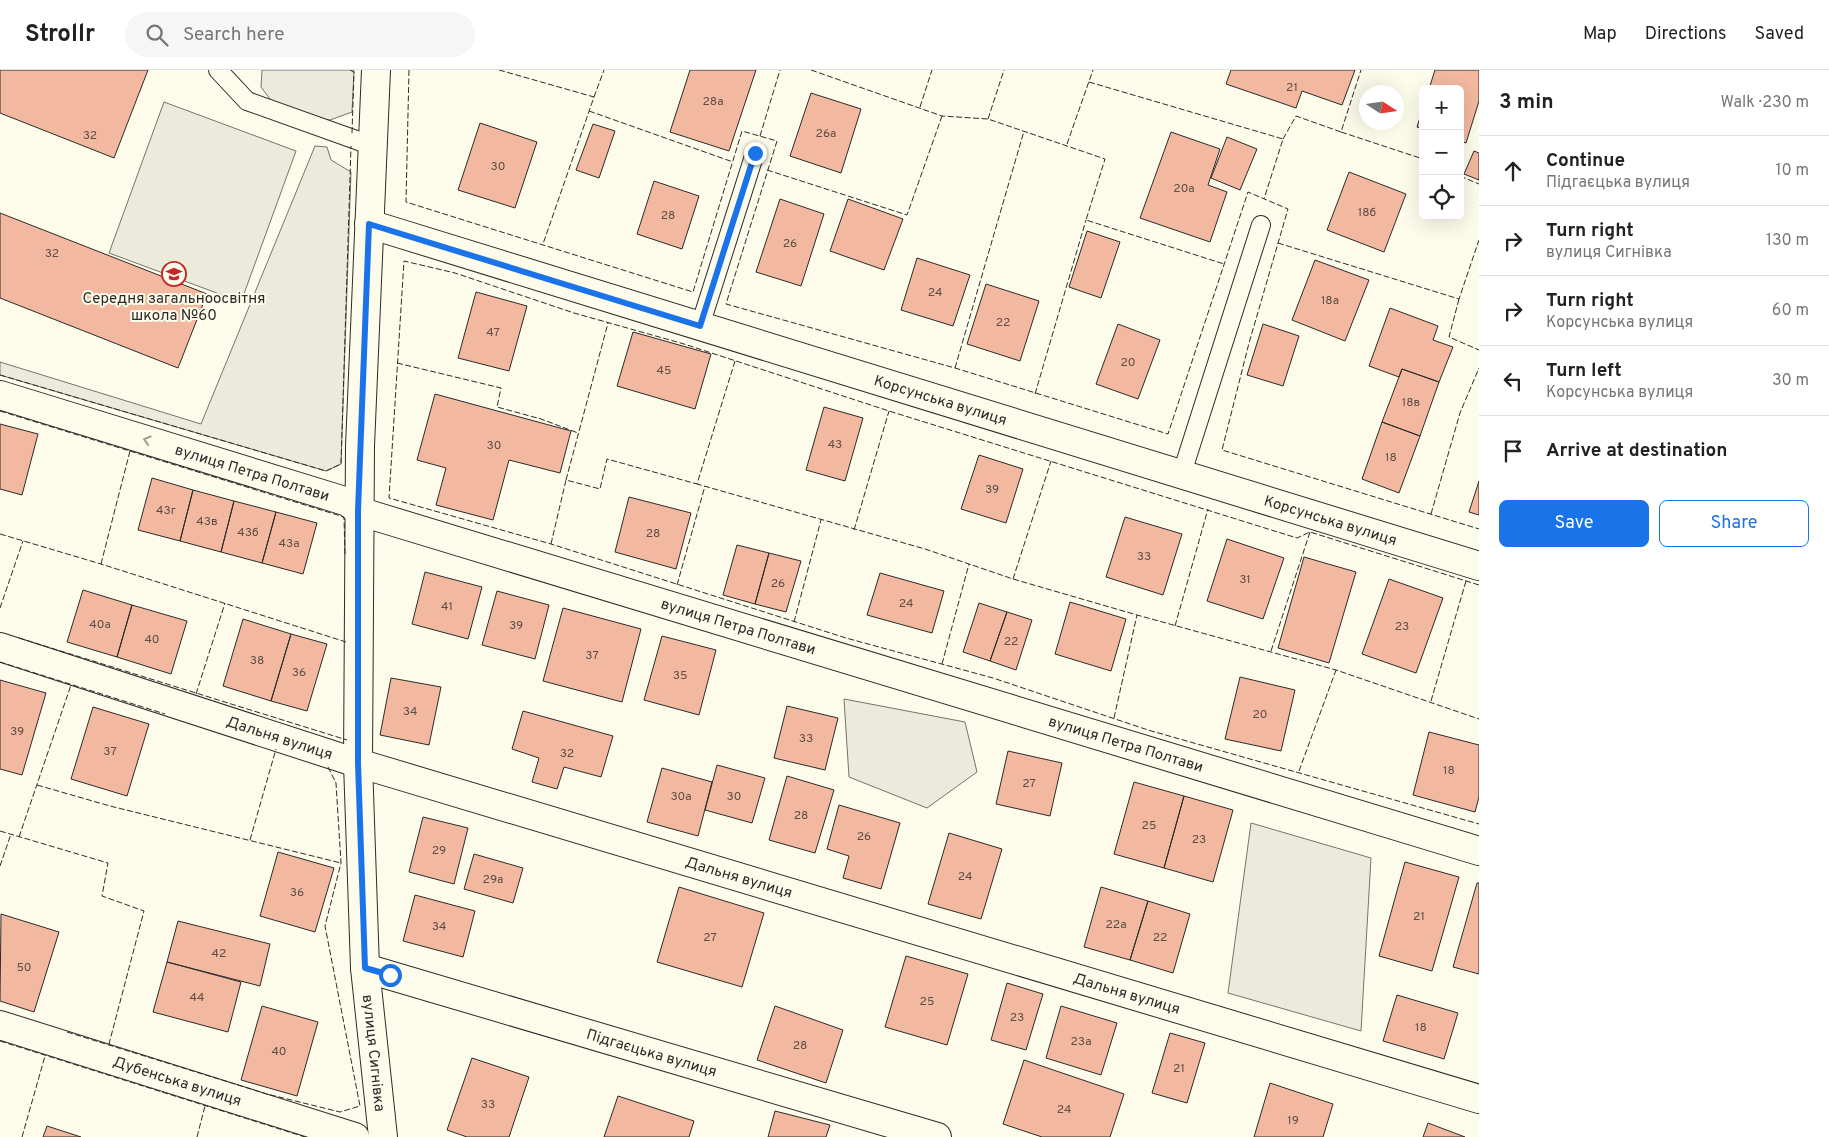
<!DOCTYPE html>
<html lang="en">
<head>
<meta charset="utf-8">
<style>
	:root { --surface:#fff; --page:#f6f6f6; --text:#222; --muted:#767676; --line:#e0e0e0; --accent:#1a73e8 }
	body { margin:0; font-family:Overpass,sans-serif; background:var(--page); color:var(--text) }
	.controls { position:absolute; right:15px; top:15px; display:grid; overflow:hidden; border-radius:8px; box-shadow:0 5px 20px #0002 }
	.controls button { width:45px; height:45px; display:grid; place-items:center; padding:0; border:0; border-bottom:1px solid var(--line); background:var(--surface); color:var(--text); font:25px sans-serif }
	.compass { position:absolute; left:1359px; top:15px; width:45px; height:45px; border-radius:50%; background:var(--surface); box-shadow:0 5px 20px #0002; rotate:102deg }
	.stop { position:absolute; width:15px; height:15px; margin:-11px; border:4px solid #1a73e8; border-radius:50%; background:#fff }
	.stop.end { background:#1a73e8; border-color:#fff; box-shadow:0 1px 5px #0008 }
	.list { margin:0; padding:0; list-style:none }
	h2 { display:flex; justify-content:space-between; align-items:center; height:65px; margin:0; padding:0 20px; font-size:21px }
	h2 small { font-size:16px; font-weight:400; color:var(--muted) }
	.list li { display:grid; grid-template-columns:32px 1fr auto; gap:15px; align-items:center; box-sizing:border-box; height:70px; padding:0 20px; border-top:1px solid var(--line) }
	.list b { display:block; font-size:19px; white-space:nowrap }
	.list p { margin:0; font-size:16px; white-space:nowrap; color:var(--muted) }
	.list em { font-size:16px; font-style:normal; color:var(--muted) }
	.actions { display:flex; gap:10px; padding:15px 20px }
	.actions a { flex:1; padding:11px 0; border:1px solid var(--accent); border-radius:8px; text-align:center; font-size:18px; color:var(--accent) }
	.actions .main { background:var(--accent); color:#fff }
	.icon { flex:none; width:28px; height:28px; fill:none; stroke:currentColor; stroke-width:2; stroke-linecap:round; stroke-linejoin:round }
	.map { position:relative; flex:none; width:1479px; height:1067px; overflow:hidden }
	header { display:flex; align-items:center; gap:30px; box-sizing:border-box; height:70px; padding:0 25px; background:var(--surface); border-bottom:1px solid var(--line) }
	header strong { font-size:24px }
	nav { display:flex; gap:28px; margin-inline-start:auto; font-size:18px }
	.search { width:350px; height:45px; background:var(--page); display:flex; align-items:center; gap:12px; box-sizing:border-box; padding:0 18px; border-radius:28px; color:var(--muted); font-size:19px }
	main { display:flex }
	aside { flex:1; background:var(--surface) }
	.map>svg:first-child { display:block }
</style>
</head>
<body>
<header>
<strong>Strollr</strong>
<div class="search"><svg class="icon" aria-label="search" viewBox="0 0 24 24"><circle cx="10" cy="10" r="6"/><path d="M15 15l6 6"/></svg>Search here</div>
<nav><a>Map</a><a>Directions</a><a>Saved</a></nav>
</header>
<main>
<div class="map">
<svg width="1479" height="1067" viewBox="0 0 1479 1067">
	<rect width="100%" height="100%" fill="#fdfbea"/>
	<path fill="#ecebdb" stroke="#74746e" d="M262,0h92l-2,42 -22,8 -20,-2 -37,-15 -12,-16z
		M315,76l12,1 4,13 20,12 -10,292 -15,7 -326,-96v-13l201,62z
		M844,629l121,23 12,50 -50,36 -78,-31z
		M1251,753l120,35 -10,173 -133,-38z"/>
	<path fill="#eceadb" stroke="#74746e" d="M164,32l132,49 -55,151 -132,-49z"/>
	<path fill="#f2b8a0" stroke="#2b2b2b" d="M0,0h148l-34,88 -114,-45z
		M690,0h66l-27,81 -59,-19z
		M1231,0h124l-13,35 -40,-14 -6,17 -70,-24z
		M1435,0h44v31l-13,42 -6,-2v-52h-31z
		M811,23l50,16 -20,64 -51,-17z
		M1423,38v21l-6,-2z
		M480,53l57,19 -22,66 -57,-18z
		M593,54l22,7 -16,47 -23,-8z
		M1171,62l49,17 -12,36 19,7 -17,50 -70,-24z
		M1227,67l30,12 -17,41 -29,-12z
		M1474,81l5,2v27l-15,-6z
		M1349,102l57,22 -22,58 -57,-22z
		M654,111l45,15 -17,53 -45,-15z
		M780,129l44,15 -23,72 -45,-14z
		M848,129l55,20 -19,51 -54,-19z
		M0,143l207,81 -29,74 -178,-70z
		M1087,161l33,11 -19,56 -32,-11z
		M917,188l53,17 -17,51 -52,-16z
		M1315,190l54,20 -24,61 -53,-21z
		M986,214l53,17 -19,60 -53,-17z
		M476,222l51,14 -18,65 -51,-13z
		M1390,238l48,18 -5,14 20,7 -14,35 -37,-13 -3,8 -30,-11z
		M1118,254l42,16 -22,59 -42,-15z
		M1263,254l36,12 -16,50 -36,-11z
		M633,262l78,22 -16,55 -78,-23z
		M1402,299l37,13 -19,54 -38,-14z
		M435,324l136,37 -11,42 -51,-13 -16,60 -57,-15 10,-37 -29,-8z
		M824,337l39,11 -18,63 -39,-11z
		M1382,352l38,14 -21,57 -37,-14z
		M0,354l38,10 -16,61 -22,-6z
		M979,385l44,14 -17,54 -45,-14z
		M152,408l41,12 -13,51 -42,-11z
		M1479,411v34l-10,-3z
		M193,420l41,11 -13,51 -41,-11z
		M629,427l62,16 -15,56 -61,-17z
		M234,431l42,11 -14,51 -41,-11z
		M276,442l41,11 -14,51 -41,-11z
		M1125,447l57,17 -19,61 -57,-18z
		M1227,469l57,19 -21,61 -56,-18z
		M737,475l32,8 -14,51 -32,-9z
		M769,483l32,8 -15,51 -31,-8z
		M1304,487l52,15 -27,91 -51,-15z
		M425,502l57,15 -14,52 -56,-15z
		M880,503l64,18 -12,42 -65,-18z
		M1389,509l54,19 -27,75 -54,-19z
		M83,520l49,15 -15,52 -50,-15z
		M497,521l52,14 -14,54 -53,-14z
		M1070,532l56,17 -15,52 -56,-17z
		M979,533l28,9 -17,49 -27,-9z
		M132,535l55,16 -16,53 -54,-17z
		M563,538l78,21 -19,73 -79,-21z
		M1007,542l25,8 -16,50 -26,-9z
		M243,549l48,15 -20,67 -48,-15z
		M291,564l36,10 -20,67 -36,-10z
		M662,566l54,14 -17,65 -55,-15z
		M1240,607l55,13 -14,61 -56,-12z
		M391,608l50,9 -12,58 -49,-10z
		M0,610l46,13 -24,82 -22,-6z
		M787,636l51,12 -13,52 -51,-12z
		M93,637l56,17 -22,72 -56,-17z
		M523,641l90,25 -12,41 -37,-10 -7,22 -25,-7 7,-24 -27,-9z
		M1429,662l50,13v52l-4,15 -62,-17z
		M1008,681l54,12 -12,53 -54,-12z
		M717,695l48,13 -13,45 -47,-13z
		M662,698l50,14 -14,54 -51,-14z
		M787,706l47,14 -19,63 -46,-13z
		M1134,712l50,14 -20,72 -50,-14z
		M1184,726l49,14 -20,72 -49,-14z
		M839,735l61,18 -19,66 -38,-11 6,-22 -22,-7z
		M423,747l45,11 -14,56 -45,-12z
		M949,763l53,16 -21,70 -53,-15z
		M278,782l56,16 -19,64 -55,-16z
		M474,784l49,14 -10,35 -49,-14z
		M1405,792l54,15 -27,94 -53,-15z
		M1477,813h2v91l-26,-7z
		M679,817l85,26 -22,74 -85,-25z
		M1101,817l47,14 -18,59 -46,-13z
		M415,825l60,16 -12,46 -60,-16z
		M1148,831l42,13 -17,59 -43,-13z
		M1,844l58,18 -25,80 -34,-11z
		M178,851l92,23 -10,42 -93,-24z
		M906,886l62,18 -21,71 -62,-18z
		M167,892l74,20 -13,50 -75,-20z
		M1007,913l36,11 -17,56 -35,-10z
		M1397,925l61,18 -14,46 -61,-18z
		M262,936l56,16 -21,74 -56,-16z
		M775,936l68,24 -17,53 -69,-23z
		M1061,936l56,17 -16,52 -55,-17z
		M1170,963l35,10 -18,60 -35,-10z
		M472,988l57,19 -20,60h-42l-20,-7z
		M1024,990l100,34 -14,43h-68l-39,-13z
		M1270,1013l63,21 -10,33h-69z
		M618,1026l76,25 -5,16h-85z
		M775,1041l55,14 -4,12h-58z
		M1428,1053l37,14h-42z
		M47,1056l34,11h-38z"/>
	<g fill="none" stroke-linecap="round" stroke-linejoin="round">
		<defs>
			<path id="service" d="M218,0l29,31 126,45
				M700,256l55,-173
				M1181,406l80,-251"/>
			<g id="minor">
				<path id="s1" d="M369,154l1110,342"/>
				<path id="s2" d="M0,325l348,107 10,9 1121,340"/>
				<path id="s3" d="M0,577l348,113 1131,339"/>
				<path id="s4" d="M365,898l572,169"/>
				<path id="s5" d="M0,955l355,112"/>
			</g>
			<g id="tertiary">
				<path id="s6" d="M376,0l-16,376 -2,317 7,205 18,169"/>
			</g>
		</defs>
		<use href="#service" stroke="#2b2b2b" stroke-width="20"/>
		<use href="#minor" stroke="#2b2b2b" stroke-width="30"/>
		<use href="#tertiary" stroke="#2b2b2b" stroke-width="30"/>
		<use href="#service" stroke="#fdfbea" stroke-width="18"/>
		<use href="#minor" stroke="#fdfbea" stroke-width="28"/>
		<use href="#tertiary" stroke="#fdfbea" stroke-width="28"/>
		<path stroke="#2b2b2b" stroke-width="1" stroke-dasharray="6 2.5" stroke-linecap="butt" d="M350,0l4,2 -2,61
			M409,0l-3,132 287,90 49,-161 35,10 -51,163 229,64 213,66 80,-242 40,17 -39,134 -27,107 257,79
			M499,0l95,27 -51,147
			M811,0l131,46 46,3 117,40 -19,61 138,44
			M1089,12l194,57 -19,60
			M594,27l10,-27
			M920,37l12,-37
			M589,41l144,51
			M988,49l16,-49
			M1341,62l82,27
			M760,66l20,-66
			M1283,69l13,-23 45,16 20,-62
			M1067,74l26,-74
			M767,100l140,45 35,-99
			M1460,106l19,8
			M1278,173l181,56 20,-59
			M1459,229l-10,38 30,13
			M735,291l-38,123 228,65 88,30 124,36 199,55 143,49
			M397,293l104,25 -4,19 44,12 37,14
			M955,298l69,-237
			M0,305l326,96 15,-7 10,-318
			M1035,324l51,-174
			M0,341l344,106 1,38
			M566,410l42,-157
			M1431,444l29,-101 19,-45
			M854,460l35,-119
			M0,464l101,30 245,78
			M551,474l15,-64 34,9 7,-30 90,25
			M101,494l29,-113
			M1013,509l38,-118
			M677,515l28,-99
			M1479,515l-169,-53 -13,6 -408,-127 -205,-67 -110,-31 -119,-40 -51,-12 -15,237 162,46 295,94 147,40 155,52 331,94
			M0,538l23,-67
			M794,552l27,-102
			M1175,556l33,-117
			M19,568l328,102
			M1271,581l39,-119
			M0,592l165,52
			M942,594l27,-100
			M196,624l29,-91
			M1431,631l35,-120
			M1114,648l23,-103
			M1299,701l37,-101
			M37,715l73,21 231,57
			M0,761l108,32 -6,33 42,15 -35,133
			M19,767l52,-152
			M250,770l26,-91
			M0,796l11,-32
			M67,962l200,62 73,18 20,-6 -35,-180 16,-63 -5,-80 -9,-18
			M0,971l305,96
			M22,1067l23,-81
			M197,1067l8,-31"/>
	</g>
	<defs><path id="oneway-chevron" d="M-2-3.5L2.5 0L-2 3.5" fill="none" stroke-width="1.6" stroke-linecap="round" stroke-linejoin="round" transform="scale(1.25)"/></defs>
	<use stroke="#9e9d94" href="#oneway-chevron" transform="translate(147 370) rotate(-163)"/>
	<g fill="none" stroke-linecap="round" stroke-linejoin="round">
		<path stroke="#1a73e8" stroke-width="6" d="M390,905l-25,-7 -7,-205v-252l11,-287 331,102 55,-173"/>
	</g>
	<defs>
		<symbol id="school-ring" viewBox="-11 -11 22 22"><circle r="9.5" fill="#fdfbea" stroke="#c62828" stroke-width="1.5"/><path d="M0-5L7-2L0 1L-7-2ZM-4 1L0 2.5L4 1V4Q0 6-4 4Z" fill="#c62828"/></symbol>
	</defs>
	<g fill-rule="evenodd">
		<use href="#school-ring" x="160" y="190" width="28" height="28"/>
	</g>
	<g text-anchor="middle" stroke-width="4" stroke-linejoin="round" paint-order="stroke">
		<g font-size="12" fill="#5d4e48">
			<text x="1292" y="21">21</text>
			<text x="713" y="35">28а</text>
			<text x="826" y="67">26а</text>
			<text x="90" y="69">32</text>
			<text x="498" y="100">30</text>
			<text x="1184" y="122">20а</text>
			<text x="1367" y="146">18б</text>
			<text x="668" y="149">28</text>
			<text x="790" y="177">26</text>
			<text x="52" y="187">32</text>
			<text x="935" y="226">24</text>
			<text x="1330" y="234">18а</text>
			<text x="1003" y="256">22</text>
			<text x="493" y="266">47</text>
			<text x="1128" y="296">20</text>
			<text x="664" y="304">45</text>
			<text x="1411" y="336">18в</text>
			<text x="835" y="378">43</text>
			<text x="494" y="379">30</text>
			<text x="1391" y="391">18</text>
			<text x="992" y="423">39</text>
			<text x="166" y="444">43г</text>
			<text x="207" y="455">43в</text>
			<text x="248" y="466">43б</text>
			<text x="653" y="467">28</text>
			<text x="289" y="477">43а</text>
			<text x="1144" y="490">33</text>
			<text x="1245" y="513">31</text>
			<text x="778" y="517">26</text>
			<text x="906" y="537">24</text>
			<text x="447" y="540">41</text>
			<text x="100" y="558">40а</text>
			<text x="516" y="559">39</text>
			<text x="1402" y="560">23</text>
			<text x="152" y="573">40</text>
			<text x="1011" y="575">22</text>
			<text x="592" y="589">37</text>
			<text x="257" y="594">38</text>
			<text x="299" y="606">36</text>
			<text x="680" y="609">35</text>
			<text x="410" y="645">34</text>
			<text x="1260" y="648">20</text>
			<text x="17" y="665">39</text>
			<text x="806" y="672">33</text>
			<text x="110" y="685">37</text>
			<text x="567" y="687">32</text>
			<text x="1449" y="704">18</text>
			<text x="1029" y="717">27</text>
			<text x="681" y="730">30а</text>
			<text x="734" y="730">30</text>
			<text x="801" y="749">28</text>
			<text x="1149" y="759">25</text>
			<text x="864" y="770">26</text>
			<text x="1199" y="773">23</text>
			<text x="439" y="784">29</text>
			<text x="965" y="810">24</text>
			<text x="493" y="813">29а</text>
			<text x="297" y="826">36</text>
			<text x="1419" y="850">21</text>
			<text x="1116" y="858">22а</text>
			<text x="439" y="860">34</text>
			<text x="710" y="871">27</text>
			<text x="1160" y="871">22</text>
			<text x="219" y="887">42</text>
			<text x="24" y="901">50</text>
			<text x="197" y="931">44</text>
			<text x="927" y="935">25</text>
			<text x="1017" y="951">23</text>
			<text x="1421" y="961">18</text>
			<text x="1081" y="975">23а</text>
			<text x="800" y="979">28</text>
			<text x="279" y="985">40</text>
			<text x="1179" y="1002">21</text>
			<text x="488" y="1038">33</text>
			<text x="1064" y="1043">24</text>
			<text x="1293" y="1054">19</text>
		</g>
		<g font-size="15" fill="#2b2b2b" stroke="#fdfbea">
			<text x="174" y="233">Середня загальноосвітня<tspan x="174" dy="17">школа №60</tspan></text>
		</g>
		<g font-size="15" fill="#2b2b2b" stroke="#fdfbea">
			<text dy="5" stroke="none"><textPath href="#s1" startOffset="598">Корсунська вулиця</textPath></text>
			<text dy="5" stroke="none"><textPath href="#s2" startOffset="264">вулиця Петра Полтави</textPath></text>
			<text dy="5" stroke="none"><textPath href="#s1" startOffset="1006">Корсунська вулиця</textPath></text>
			<text dy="5" stroke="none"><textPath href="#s2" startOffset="775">вулиця Петра Полтави</textPath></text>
			<text dy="5" stroke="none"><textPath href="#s3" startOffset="294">Дальня вулиця</textPath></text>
			<text dy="5" stroke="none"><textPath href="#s2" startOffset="1180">вулиця Петра Полтави</textPath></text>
			<text dy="5" stroke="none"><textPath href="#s3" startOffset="774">Дальня вулиця</textPath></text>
			<text dy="5" stroke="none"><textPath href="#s3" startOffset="1179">Дальня вулиця</textPath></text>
			<text dy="5" stroke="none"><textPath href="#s4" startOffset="299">Підгаєцька вулиця</textPath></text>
			<text dy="5" stroke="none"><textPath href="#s6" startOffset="984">вулиця Сигнівка</textPath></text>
			<text dy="5" stroke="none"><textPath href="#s5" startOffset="186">Дубенська вулиця</textPath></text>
		</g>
	</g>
</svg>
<div class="controls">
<button>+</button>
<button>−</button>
<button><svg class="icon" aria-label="locate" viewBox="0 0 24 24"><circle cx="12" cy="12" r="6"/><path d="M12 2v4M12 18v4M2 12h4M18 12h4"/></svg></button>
</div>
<svg class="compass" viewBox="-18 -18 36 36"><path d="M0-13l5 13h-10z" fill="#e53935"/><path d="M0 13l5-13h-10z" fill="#767676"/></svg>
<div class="stop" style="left:390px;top:905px"></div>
<div class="stop end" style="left:755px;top:83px"></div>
</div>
<aside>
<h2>3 min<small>Walk · 230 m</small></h2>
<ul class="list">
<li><svg class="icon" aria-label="ahead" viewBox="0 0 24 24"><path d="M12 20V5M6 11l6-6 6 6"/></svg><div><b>Continue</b><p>Підгаєцька вулиця</p></div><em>10 m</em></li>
<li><svg class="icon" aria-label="right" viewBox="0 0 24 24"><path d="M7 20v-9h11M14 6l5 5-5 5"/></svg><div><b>Turn right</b><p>вулиця Сигнівка</p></div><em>130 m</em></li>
<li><svg class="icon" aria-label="right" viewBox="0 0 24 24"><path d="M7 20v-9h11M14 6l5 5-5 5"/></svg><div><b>Turn right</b><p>Корсунська вулиця</p></div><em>60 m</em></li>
<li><svg class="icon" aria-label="left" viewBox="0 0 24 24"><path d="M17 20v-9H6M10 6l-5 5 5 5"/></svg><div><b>Turn left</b><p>Корсунська вулиця</p></div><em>30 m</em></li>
<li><svg class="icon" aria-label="arrive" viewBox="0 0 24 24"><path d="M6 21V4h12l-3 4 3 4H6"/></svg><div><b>Arrive at destination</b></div></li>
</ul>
<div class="actions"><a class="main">Save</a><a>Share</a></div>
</aside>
</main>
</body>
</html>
